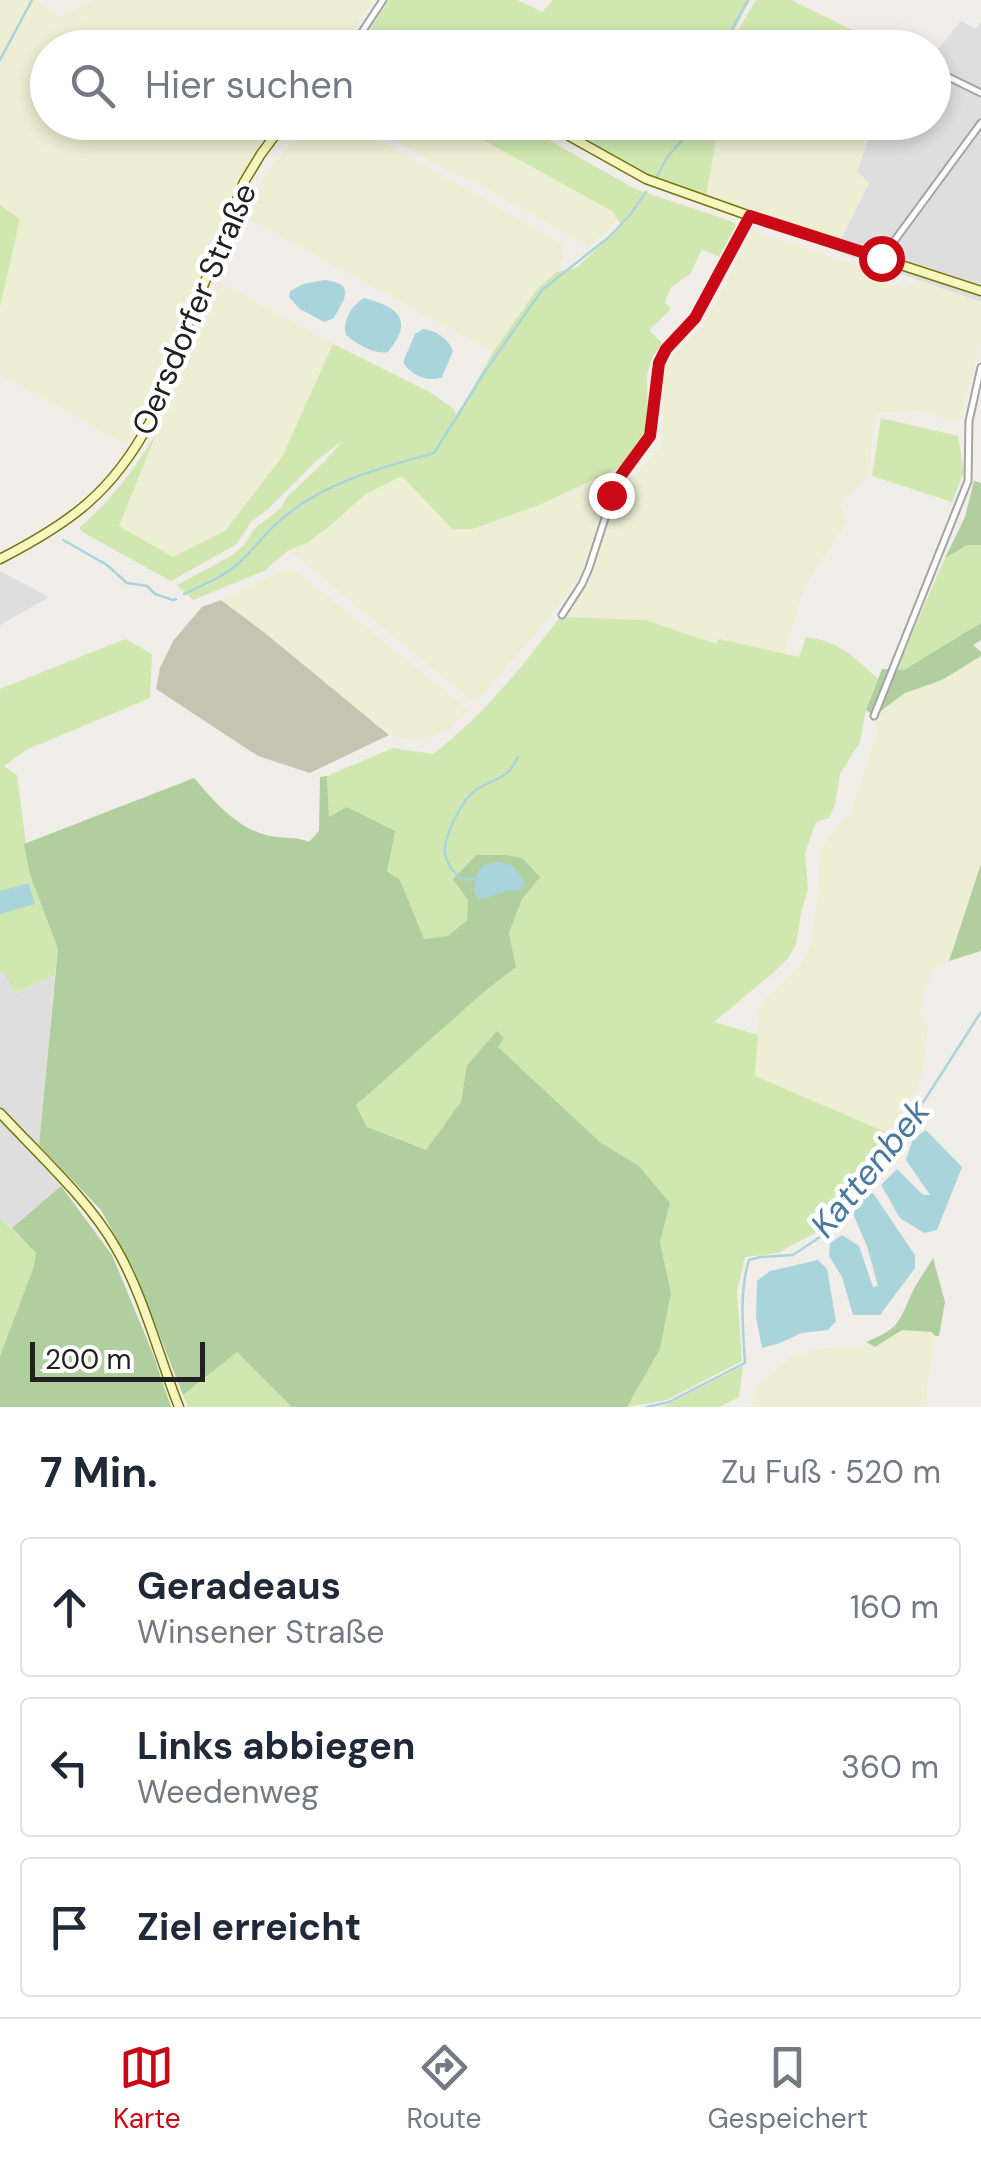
<!DOCTYPE html>
<html lang="de">
<head>
<meta charset="utf-8">
<style>
	:root { --surface:#fff; --page:#f2f2f3; --text:#1f2937; --muted:#747a83; --line:#e0e1e3; --accent:#c90916 }
	body { margin:0; font-family:"DM Sans",sans-serif; background:var(--page); color:var(--text) }
	.scale { position:absolute; left:30px; bottom:25px; width:175px; box-sizing:border-box; padding-left:10px; border:5px solid #212121; border-top:0; font-size:28px; line-height:35px; white-space:nowrap; color:#212121; -webkit-text-stroke:8px #fff; paint-order:stroke }
	.stop { position:absolute; width:30px; height:30px; margin:-22px; border:8px solid #c90916; border-radius:50%; background:#fff }
	.stop.end { background:#c90916; border-color:#fff; box-shadow:0 2px 10px #0008 }
	.list { margin:0; padding:0; list-style:none }
	h2 { display:flex; justify-content:space-between; align-items:center; height:130px; margin:0; padding:0 40px; font-size:42px }
	h2 small { font-size:32px; font-weight:400; color:var(--muted) }
	.list li { display:grid; grid-template-columns:65px 1fr auto; gap:30px; align-items:center; box-sizing:border-box; height:140px; margin:0 20px 20px; padding:0 20px; border:2px solid var(--line); border-radius:10px }
	.list b { display:block; font-size:38px; white-space:nowrap }
	.list p { margin:0; font-size:32px; white-space:nowrap; color:var(--muted) }
	.list em { font-size:32px; font-style:normal; color:var(--muted) }
	.icon { flex:none; width:55px; height:55px; fill:none; stroke:currentColor; stroke-width:2; stroke-linecap:round; stroke-linejoin:round }
	.map { position:relative; flex:none; width:981px; height:1407px; overflow:hidden }
	.search { position:absolute; background:var(--surface); box-shadow:0 5px 15px #0003; left:30px; right:30px; top:30px; height:110px; display:flex; align-items:center; gap:25px; box-sizing:border-box; padding:0 35px; border-radius:55px; color:var(--muted); font-size:38px }
	.sheet { height:610px; background:var(--surface) }
	nav { display:flex; justify-content:space-around; align-items:center; box-sizing:border-box; height:140px; border-top:2px solid var(--line); background:var(--surface); font-size:28px; color:var(--muted) }
	nav a { display:grid; justify-items:center; gap:5px }
	nav .on { color:var(--accent) }
	.map>svg:first-child { display:block }
</style>
</head>
<body>
<div class="map">
<svg width="981" height="1407" viewBox="0 0 981 1407">
	<rect width="100%" height="100%" fill="#f1ede8"/>
	<path fill="#dfdede" d="M961,21l15,8 5,-7v280l-146,-51 34,-68 -12,-11 17,-49 60,-1v-68z
		M0,571l49,26 -49,28z
		M3,970l13,23 39,-18 -16,170 22,41 -49,42 -12,-10v-247z"/>
	<path fill="#c5c4b3" d="M221,600l43,32 125,103 -79,38 -52,-17 -102,-67 4,-21 13,-27 29,-34z"/>
	<path fill="#eeeed4" d="M0,0h37l22,17 34,-17h280l-32,47 -293,1v74l236,1 -33,43 -123,280 -128,-72v-67l20,-88 -20,-14z
		M305,123h44l212,120 2,14 -6,15 -19,16 -45,64 -246,-134 14,-36z
		M362,123h90l160,88 6,9 -29,27 -112,-64 -22,-9z
		M719,123h155l-17,49 12,10 -29,58 -134,-44z
		M753,231l104,35 48,24 13,-10 63,22v38l-22,83 -43,-13 -42,3 -5,63 -29,28 6,19 -33,49 -13,28 -16,55 -64,-16 -3,5 -71,-24 -86,-3 25,-44 3,-19 -10,24 -27,37 -76,88 -186,-153 18,-7 19,-14 40,-35 36,-19 50,54h21l66,-24 67,-31 4,11 11,-11 8,7 33,-34 3,-81 37,-38z
		M219,282l114,62 -51,113 -57,74 -52,26 -54,-31z
		M286,569l10,2 172,139 -19,18 -18,9 -23,2 -19,-4 -125,-103 -43,-32z
		M981,656v208l-32,97 -18,11 -12,40 9,13 -7,55 -9,23 -22,31 -135,-58 4,-62 3,-11 38,-37 10,-18 9,-61 1,-35 7,-14 24,-26 26,-80 1,-21 27,-18 37,-13z
		M902,1330l30,2 3,4 -9,57 1,14h-177l3,-2 3,-18 38,-32 44,-9 37,1z"/>
	<path fill="#d0e8b0" d="M389,0h128l25,12 11,-12h197l-18,35 2,2 22,-37h35l96,47 -470,1c-18,-10 -33,-10 -53,-9z
		M452,123h67l116,66 96,32 5,4 -17,32 -17,-8 -12,25 -19,13 -6,15 6,7 -22,21 13,13 -10,15 -5,17 1,61 -23,29 -86,40 -66,24h-21l-50,-53 -36,18 -40,35 -19,14 -18,7 -25,21 -71,29 -16,-15 54,-29 13,-11 11,-17 25,-19 7,-12 39,-37 16,-19 -26,20 -49,49 -16,12 -14,22 -66,37 -87,-48 -5,-5c32,-28 56,-59 78,-96l-38,94 54,31 52,-26 57,-74 51,-113 98,49 24,17 1,8 37,-66 45,-64 19,-16 19,-4 46,-42 -10,-15z
		M552,123h167l-13,73 -58,-20z
		M0,205l20,14 -20,88z
		M881,418l77,18 6,35 -12,31 -80,-26z
		M967,545h14v78l-77,47h-8l49,-112z
		M560,617l86,3 70,24 3,-5 80,18 7,-20c33,4 48,20 72,42l-12,31 -6,32 -20,32 -5,31 -6,13 -13,4 -11,31 3,36 -7,24 -5,32 -8,13 -15,15 -59,49 44,13 -3,41 135,58 -31,44 -23,23 -21,32 -37,20 -33,4 -8,35 5,69 -75,39 -40,7 33,-58 11,-56 -11,-51 10,-39 -32,-38 -37,-22 -104,-97 7,-8 -7,-6 -29,33 -7,37 -35,49 -59,-24 -12,-23 130,-113 31,-24 -7,-34 13,-34 17,-22 -71,23 -1,20 -19,16 -24,3 -24,-59 -13,-9 -58,-54 -2,-41 66,-28 40,6c50,-38 89,-87 127,-137z
		M125,639l27,15 -2,44 -124,52 -22,16 13,9 13,100 28,74 -3,26 -40,18 -12,-22h-3v-282z
		M0,1218l36,34 -3,17 -33,87z
		M237,1352l55,55h-104l-5,-12z
		M743,1366l-4,31 -20,10h-57z"/>
	<path fill="#b0ce9e" d="M974,481l7,2v62h-14l-22,13 20,-41z
		M981,623v17l-8,5 8,7v4l-39,24 -37,13 -31,23 -8,-6 16,-41 22,1z
		M327,776l2,41 18,-10 48,24 -8,40 13,9 24,59 24,-3 19,-16 1,-20 -15,-21 23,-24h29l17,3 18,19 -18,22 -13,34 7,34 -31,24 -129,114 11,22 59,23 35,-48 6,-37 30,-34 7,7 -6,9 103,96 37,22 32,38 -10,39 11,51 -11,56 -33,58h-335l-55,-55 -54,43 -49,-125 -33,-60 -62,-65 19,-196 -28,-74 -6,-31 170,-66c21,24 43,51 76,58 14,3 26,0 39,6l10,-11 1,-54z
		M981,864v87l-32,10z
		M61,1186l51,69 41,99 18,53h-171v-51l33,-87 3,-16 -24,-25z
		M933,1258l12,44 -6,34h-4l-3,-4 -30,-2 -27,17 -9,-5c31,-13 32,-17 45,-47 6,-13 15,-25 22,-37z"/>
	<path fill="#aad4dc" d="M325,280c32,4 19,19 9,38l-10,4 -24,-13 -11,-12 1,-6 13,-7z
		M364,298c35,9 50,22 24,54 -13,3 -32,-8 -42,-17 -4,-13 6,-31 18,-37z
		M423,329c13,1 26,10 30,22l-11,26c-14,6 -32,-2 -39,-15l12,-28z
		M499,862l14,4 12,17 -7,9 -4,-3 -36,11 -4,-9 2,-17 10,-10z
		M26,884h3l6,20 -35,10v-23z
		M926,1130l36,37 -25,63 -13,3 -24,-15 -19,-33 16,-16 26,26h7l-24,-35 7,-21z
		M873,1193l42,62v13l-35,47h-27l-11,-38 -13,-21 1,-13 12,-8 17,11 14,41 5,-1 -11,-40 -14,-32 11,-20z
		M818,1260l9,9 9,52 -8,9 -27,3 -21,10 -18,5 -6,-31 1,-36 13,-10z"/>
	<g fill="none" stroke-linecap="round" stroke-linejoin="round">
		<path stroke="#aad4dc" stroke-width="2.5" d="M722,48l26,-48
			M0,60l32,-60
			M656,178l12,-22 18,-20 5,-14
			M63,540l44,25 20,18 20,3 8,8 18,6 3,-1
			M184,594c19,-9 39,-17 55,-31 17,-16 31,-36 50,-50 42,-33 96,-46 145,-60l52,-83 56,-80 67,-53 21,-22 16,-23
			M474,879h-12c-9,-7 -15,-14 -17,-26 -2,-16 17,-54 31,-63 19,-13 30,-8 42,-33
			M647,1407l22,-5 76,-39c-2,-33 -6,-71 4,-103l11,-3 33,-2 27,-18 20,-32 84,-104 57,-89"/>
		<defs>
			<path id="street" d="M358,45l2,-10 23,-35
				M934,70l47,23
				M881,259l100,-136
				M562,615l20,-31 7,-16 27,-84 35,-48 8,-73 7,-14 29,-31 55,-102
				M874,716l94,-235 1,-60 12,-54"/>
			<path id="secondary" d="M353,48c19,-7 36,-6 55,0
				M544,122l102,57 104,37 231,75
				M0,559c70,-36 112,-66 150,-137l94,-240 17,-28 24,-32
				M0,1113c38,41 89,87 116,135 27,46 43,109 63,159"/>
		</defs>
		<use href="#street" stroke="#a5a5a5" stroke-width="9"/>
		<use href="#secondary" stroke="#71750a" stroke-width="11"/>
		<use href="#street" stroke="#fff" stroke-width="5"/>
		<use href="#secondary" stroke="#f7f6bf" stroke-width="8"/>
	</g>
	<g fill="none" stroke-linecap="round" stroke-linejoin="round">
		<path stroke="#c90916" stroke-width="12" d="M611,495l11,-21 28,-38 9,-73 7,-14 29,-31 55,-102 131,42"/>
	</g>
	<g text-anchor="middle" stroke-width="9" stroke-linejoin="round" paint-order="stroke">
		<g font-size="32" fill="#212121" stroke="#fff">
			<text transform="translate(194 309) rotate(-67)" y="11">Oersdorfer Straße</text>
		</g>
		<g font-size="35" font-style="italic" fill="#4a799d" stroke="#fff">
			<text transform="translate(870 1168) rotate(-51)" y="12">Kattenbek</text>
		</g>
	</g>
</svg>
<div class="scale">200 m</div>
<div class="stop" style="left:881px;top:258px"></div>
<div class="stop end" style="left:611px;top:495px"></div>
<div class="search"><svg class="icon" aria-label="search" viewBox="0 0 24 24"><circle cx="10" cy="10" r="6"/><path d="M15 15l6 6"/></svg>Hier suchen</div>
</div>
<section class="sheet">
<h2>7 Min.<small>Zu Fuß · 520 m</small></h2>
<ul class="list">
<li><svg class="icon" aria-label="ahead" viewBox="0 0 24 24"><path d="M12 20V5M6 11l6-6 6 6"/></svg><div><b>Geradeaus</b><p>Winsener Straße</p></div><em>160 m</em></li>
<li><svg class="icon" aria-label="left" viewBox="0 0 24 24"><path d="M17 20v-9H6M10 6l-5 5 5 5"/></svg><div><b>Links abbiegen</b><p>Weedenweg</p></div><em>360 m</em></li>
<li><svg class="icon" aria-label="arrive" viewBox="0 0 24 24"><path d="M6 21V4h12l-3 4 3 4H6"/></svg><div><b>Ziel erreicht</b></div></li>
</ul>
</section>
<nav>
<a class="on"><svg class="icon" aria-label="map" viewBox="0 0 24 24"><path d="M3 6l6-2 6 2 6-2v14l-6 2-6-2-6 2zM9 4v14M15 6v14"/></svg>Karte</a>
<a><svg class="icon" aria-label="directions" viewBox="0 0 24 24"><path d="M12 3l9 9-9 9-9-9zM9 14v-3h6M13 9l2 2-2 2"/></svg>Route</a>
<a><svg class="icon" aria-label="saved" viewBox="0 0 24 24"><path d="M7 4h10v16l-5-4-5 4z"/></svg>Gespeichert</a>
</nav>
</body>
</html>
